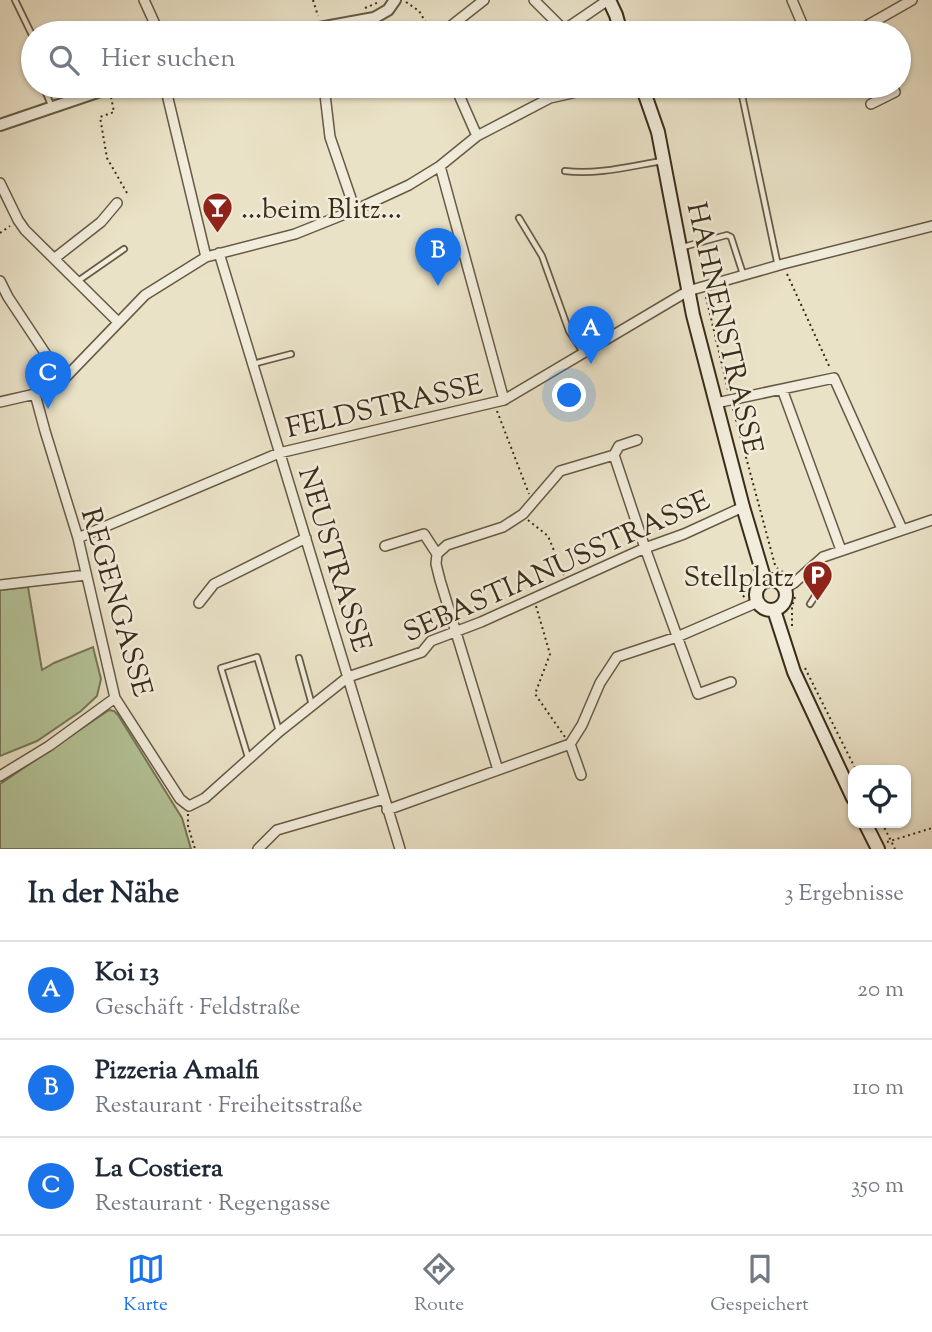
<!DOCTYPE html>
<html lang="de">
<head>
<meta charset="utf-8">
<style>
	:root { --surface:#fff; --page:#f2f2f3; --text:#1f2937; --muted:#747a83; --line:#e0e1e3; --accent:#1a73e8 }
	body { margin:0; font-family:"Sorts Mill Goudy",serif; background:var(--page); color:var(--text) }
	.controls { position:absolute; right:21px; bottom:21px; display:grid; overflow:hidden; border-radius:14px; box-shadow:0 2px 5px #0004 }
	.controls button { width:63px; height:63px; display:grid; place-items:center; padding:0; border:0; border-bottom:2px solid var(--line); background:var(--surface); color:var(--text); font:35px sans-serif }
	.you { position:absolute; left:570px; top:396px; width:24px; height:24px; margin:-18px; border:5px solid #fff; border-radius:50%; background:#1a73e8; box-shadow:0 0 0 10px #1a73e833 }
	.badge { display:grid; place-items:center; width:46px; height:46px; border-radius:50%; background:var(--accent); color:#fff; font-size:23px; font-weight:700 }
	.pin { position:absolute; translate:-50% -58px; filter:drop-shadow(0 2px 4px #0008) }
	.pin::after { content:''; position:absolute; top:37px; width:24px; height:21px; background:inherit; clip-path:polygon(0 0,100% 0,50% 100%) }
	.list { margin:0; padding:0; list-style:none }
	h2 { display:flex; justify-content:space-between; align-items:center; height:91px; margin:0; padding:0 28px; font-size:30px }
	h2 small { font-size:23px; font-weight:400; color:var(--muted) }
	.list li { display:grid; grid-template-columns:46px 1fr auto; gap:21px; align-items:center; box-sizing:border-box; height:98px; padding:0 28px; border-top:2px solid var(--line) }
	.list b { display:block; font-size:26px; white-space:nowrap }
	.list p { margin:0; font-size:23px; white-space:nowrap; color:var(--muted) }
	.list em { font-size:23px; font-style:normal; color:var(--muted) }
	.icon { flex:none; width:38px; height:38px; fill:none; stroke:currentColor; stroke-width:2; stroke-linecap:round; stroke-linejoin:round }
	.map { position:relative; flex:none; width:932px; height:849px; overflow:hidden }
	.search { position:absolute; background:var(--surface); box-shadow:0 2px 5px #0004; left:21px; right:21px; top:21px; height:77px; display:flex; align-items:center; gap:18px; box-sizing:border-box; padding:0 24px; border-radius:38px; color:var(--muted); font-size:26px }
	.sheet { height:385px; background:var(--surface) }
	nav { display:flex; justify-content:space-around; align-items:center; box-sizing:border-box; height:98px; border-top:2px solid var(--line); background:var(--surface); font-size:19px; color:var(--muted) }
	nav a { display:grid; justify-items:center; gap:4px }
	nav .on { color:var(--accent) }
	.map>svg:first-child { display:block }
</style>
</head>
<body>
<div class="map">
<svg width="932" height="849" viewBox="0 0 932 849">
	<rect width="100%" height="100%" fill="#eae2c7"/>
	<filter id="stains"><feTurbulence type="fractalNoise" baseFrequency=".00286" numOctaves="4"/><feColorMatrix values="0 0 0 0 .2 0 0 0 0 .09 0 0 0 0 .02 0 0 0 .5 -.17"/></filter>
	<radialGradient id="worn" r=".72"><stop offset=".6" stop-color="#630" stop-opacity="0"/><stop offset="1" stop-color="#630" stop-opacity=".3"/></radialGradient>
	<path fill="#b4c498" stroke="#777859" stroke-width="2" d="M28,587l14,83 12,-7 39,-16 8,32 -4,17 -16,15 -44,30 -37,15v-166z
		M109,710l5,1 4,4 64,103 9,31h-191v-65z"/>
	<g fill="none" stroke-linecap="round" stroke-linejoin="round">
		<defs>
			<path id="service" d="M15,0l18,37
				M740,86l38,180
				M46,93l5,12
				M565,171c33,4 66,-5 97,-10
				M519,218l23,38 27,75 14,21
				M683,247l44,-12 4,2 12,37
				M78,281l46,-32
				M253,364l38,-10
				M810,604c9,-13 13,-22 4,-37
				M299,658l13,47
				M248,757l-27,-89 36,-11 22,74"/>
			<path id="minor" d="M144,0l15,33
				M534,0l33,33
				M792,0l14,33
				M564,30l44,-30
				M442,33l42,-33
				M854,33l58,-33
				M165,86l41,171
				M324,86l6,51 25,73
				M455,86l22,50
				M871,104l24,-12 -3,-6
				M440,166l64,234
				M0,183l18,37 7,10 93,92
				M219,253l181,596
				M55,258l46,-36 16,-19
				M0,281l8,16 55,83
				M782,389l59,161
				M35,394l10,37 33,107 37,160 65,101 9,7 16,-8 75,-67 68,-54 74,-25 9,-11 50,-19 164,-74 39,-14 59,-27
				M0,402l35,-8 28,-14 82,-85 61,-38 89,-23 60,-24 54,-25 31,-19 37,-30 73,-38 53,-12
				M716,403l118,-25 68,151
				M614,455l5,-9 18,-6
				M78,538l201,-85 225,-53 184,-109 95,-27 149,-38
				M385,546l39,-12 13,20 -1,10 4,16 58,190
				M437,554l10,-9 56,-18 20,-13 37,-43 54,-16 31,93 53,146 33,-12
				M0,585l86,-10
				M785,588l9,-5 29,-26 109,-37
				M199,603l15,-19 92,-46
				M570,744l11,31
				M0,776l49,-30 66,-48
				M387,810l183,-66 12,-19 18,-42 17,-26 60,-20 81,-35
				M258,849l19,-19 107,-31"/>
			<path id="tertiary" d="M292,33l82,-15 14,-8 7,-10
				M0,125l115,-39"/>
			<path id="secondary" d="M609,0l7,15 5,18
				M642,86l16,46 35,183 50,192 22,74
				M756 595a15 15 0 1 1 30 0a15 15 0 1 1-30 0Z
				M774,610l20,62 59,126
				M865,823l13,26"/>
		</defs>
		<use href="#service" stroke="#665a45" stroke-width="8"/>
		<use href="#minor" stroke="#665a45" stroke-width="12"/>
		<use href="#tertiary" stroke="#665a45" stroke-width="14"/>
		<use href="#secondary" stroke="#3a2c1a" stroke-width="16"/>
		<path stroke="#3a2c1a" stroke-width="2" stroke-dasharray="2 3.5" stroke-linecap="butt" d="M313,0l5,16
			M406,2l13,9 13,22
			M365,8l14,-6
			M378,26l3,7
			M111,97l3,15 -14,5 7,41 20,35 -2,2
			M0,233l10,-7
			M787,274l43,94
			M706,297l22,93
			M733,409l42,156 3,4 11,7
			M497,411l32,83
			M528,520l20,16 16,39
			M743,597l6,-7 3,-9
			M536,606l14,48 -15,40 30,43
			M792,626v-20l4,-12
			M805,668l51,102
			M188,814v12l7,23
			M882,823l13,26
			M887,842l45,-14"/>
		<use href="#service" stroke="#f1ecdb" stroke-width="4.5"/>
		<use href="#minor" stroke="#f1ecdb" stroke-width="9"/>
		<use href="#tertiary" stroke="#f1ecdb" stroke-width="10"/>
		<use href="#secondary" stroke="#f1ecdb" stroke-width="12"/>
	</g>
	<defs>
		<symbol id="bar-pin" viewBox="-11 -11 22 30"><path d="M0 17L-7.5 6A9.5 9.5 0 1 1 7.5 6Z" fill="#8f2418" stroke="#f1ecdb"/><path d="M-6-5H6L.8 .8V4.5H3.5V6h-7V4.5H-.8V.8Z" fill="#fff"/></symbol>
		<symbol id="parking-pin" viewBox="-11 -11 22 30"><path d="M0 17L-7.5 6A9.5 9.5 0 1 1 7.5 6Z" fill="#8f2418" stroke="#f1ecdb"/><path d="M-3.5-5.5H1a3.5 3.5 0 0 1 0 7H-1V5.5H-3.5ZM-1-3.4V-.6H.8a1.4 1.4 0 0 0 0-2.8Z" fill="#fff"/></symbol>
	</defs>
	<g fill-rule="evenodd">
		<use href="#bar-pin" x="200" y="190" width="35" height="47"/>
		<use href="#parking-pin" x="800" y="558" width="35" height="47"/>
	</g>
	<g text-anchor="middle" stroke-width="5" stroke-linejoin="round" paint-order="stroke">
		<g font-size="28" fill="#3a2c1a" stroke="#f1ecdb" text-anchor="start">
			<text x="241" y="218">...beim Blitz...</text>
			<text x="794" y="586" text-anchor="end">Stellplatz</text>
		</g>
		<g font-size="28" fill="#3a2c1a" stroke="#f1ecdb">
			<text transform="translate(726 328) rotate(77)" y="10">HAHNENSTRASSE</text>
			<text transform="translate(384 405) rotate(-13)" y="10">FELDSTRASSE</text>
			<text transform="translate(336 559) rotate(73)" y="10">NEUSTRASSE</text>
			<text transform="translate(556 565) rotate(-24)" y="10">SEBASTIANUSSTRASSE</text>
			<text transform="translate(118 602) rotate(74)" y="10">REGENGASSE</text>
		</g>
	</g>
	<rect width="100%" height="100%" filter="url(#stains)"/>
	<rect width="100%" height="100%" fill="url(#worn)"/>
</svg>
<div class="controls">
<button><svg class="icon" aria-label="locate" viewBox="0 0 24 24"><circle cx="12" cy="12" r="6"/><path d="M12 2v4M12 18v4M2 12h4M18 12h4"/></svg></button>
</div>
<div class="you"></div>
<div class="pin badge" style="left:591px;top:364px">A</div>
<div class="pin badge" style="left:438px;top:286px">B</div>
<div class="pin badge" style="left:48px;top:409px">C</div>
<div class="search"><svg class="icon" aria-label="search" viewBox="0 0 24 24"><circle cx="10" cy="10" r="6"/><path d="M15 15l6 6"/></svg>Hier suchen</div>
</div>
<section class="sheet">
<h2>In der Nähe<small>3 Ergebnisse</small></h2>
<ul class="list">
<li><span class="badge">A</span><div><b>Koi 13</b><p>Geschäft · Feldstraße</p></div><em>20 m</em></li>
<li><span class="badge">B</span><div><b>Pizzeria Amalfi</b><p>Restaurant · Freiheitsstraße</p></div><em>110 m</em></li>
<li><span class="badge">C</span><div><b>La Costiera</b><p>Restaurant · Regengasse</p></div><em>350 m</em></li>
</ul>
</section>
<nav>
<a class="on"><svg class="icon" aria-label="map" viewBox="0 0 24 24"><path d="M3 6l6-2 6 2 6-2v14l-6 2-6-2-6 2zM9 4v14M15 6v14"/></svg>Karte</a>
<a><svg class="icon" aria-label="directions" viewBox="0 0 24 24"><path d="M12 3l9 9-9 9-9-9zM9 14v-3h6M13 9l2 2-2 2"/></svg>Route</a>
<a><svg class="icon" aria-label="saved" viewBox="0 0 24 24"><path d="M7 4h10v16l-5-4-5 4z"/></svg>Gespeichert</a>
</nav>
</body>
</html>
